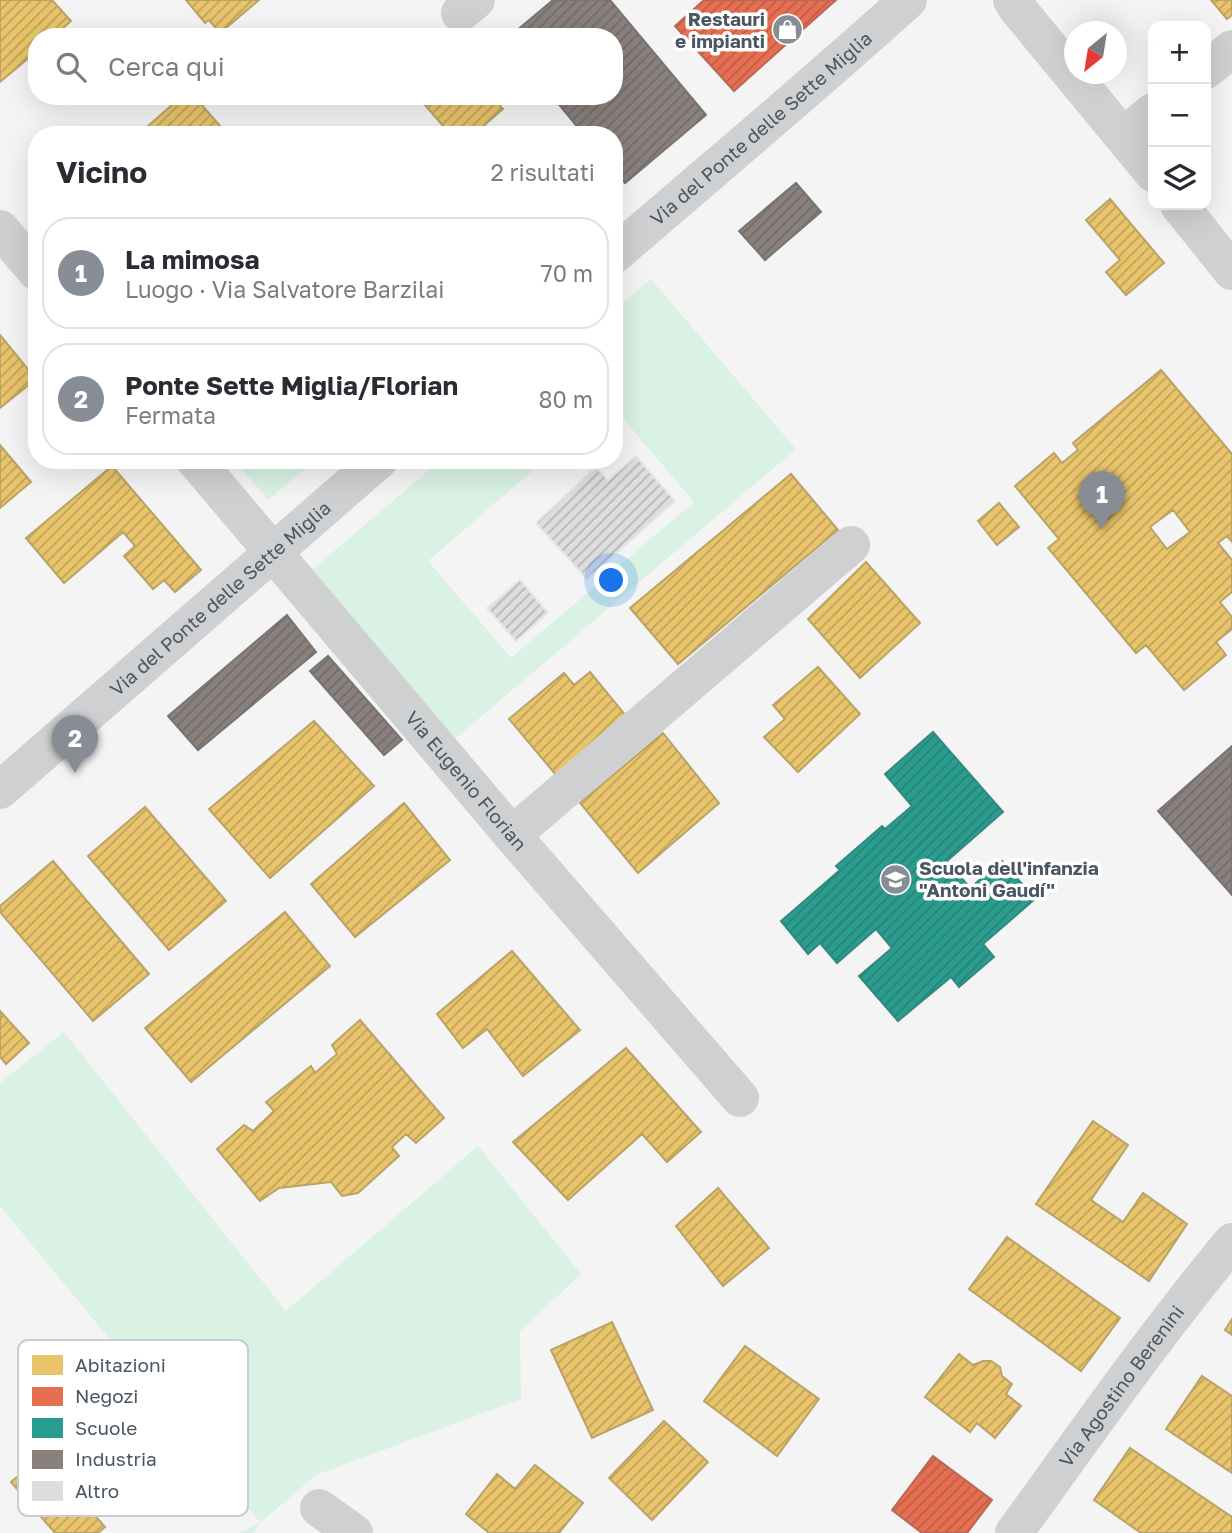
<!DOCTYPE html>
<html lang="it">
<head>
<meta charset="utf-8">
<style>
	:root { --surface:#fff; --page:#f7f7f7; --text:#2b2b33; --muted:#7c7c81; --line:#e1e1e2; --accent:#868d94 }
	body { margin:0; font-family:"Golos Text",sans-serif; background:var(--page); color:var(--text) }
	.controls { position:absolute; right:21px; top:21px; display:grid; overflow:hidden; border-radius:14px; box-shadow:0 7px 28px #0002 }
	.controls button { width:63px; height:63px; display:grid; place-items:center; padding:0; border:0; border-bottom:2px solid var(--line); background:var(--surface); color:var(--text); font:35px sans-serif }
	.compass { position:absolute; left:1064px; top:21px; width:63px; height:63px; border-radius:50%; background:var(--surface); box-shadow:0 7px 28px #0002; rotate:210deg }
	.you { position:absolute; left:612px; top:581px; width:24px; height:24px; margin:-18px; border:5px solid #fff; border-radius:50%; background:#1a73e8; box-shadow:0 0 0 10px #1a73e833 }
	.badge { display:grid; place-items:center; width:46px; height:46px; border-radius:50%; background:var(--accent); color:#fff; font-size:23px; font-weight:700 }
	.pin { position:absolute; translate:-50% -58px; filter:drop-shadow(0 2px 4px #0008) }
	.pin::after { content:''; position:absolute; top:37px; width:24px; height:21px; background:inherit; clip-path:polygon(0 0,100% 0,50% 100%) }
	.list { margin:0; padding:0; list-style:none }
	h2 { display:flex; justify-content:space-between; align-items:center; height:91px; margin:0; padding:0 28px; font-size:30px }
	h2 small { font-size:23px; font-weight:400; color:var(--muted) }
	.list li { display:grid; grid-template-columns:46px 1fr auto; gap:21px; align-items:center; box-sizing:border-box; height:112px; margin:0 14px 14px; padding:0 14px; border:2px solid var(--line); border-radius:28px }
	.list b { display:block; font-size:26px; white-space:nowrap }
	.list p { margin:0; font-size:23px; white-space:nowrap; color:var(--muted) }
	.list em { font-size:23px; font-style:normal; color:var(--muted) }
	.icon { flex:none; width:38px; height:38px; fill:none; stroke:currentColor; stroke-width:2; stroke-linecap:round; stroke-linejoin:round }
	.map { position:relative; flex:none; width:1232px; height:1533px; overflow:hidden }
	.search { position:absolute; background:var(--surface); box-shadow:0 7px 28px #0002; left:28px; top:28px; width:595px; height:77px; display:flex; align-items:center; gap:18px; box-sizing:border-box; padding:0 24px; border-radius:28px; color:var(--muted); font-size:26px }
	.panel { position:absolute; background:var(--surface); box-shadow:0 7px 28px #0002; left:28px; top:126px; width:595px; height:343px; border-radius:28px }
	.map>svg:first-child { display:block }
</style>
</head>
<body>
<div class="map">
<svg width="1232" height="1533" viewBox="0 0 1232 1533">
	<defs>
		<pattern id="homes-hatch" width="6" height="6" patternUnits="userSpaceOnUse" patternTransform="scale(1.75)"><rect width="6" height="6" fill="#e9c46a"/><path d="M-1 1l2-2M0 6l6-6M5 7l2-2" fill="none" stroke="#bfa25b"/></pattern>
		<pattern id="shops-hatch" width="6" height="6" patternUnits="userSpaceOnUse" patternTransform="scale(1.75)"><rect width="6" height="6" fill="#e76f51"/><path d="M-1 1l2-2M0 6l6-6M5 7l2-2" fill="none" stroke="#bd5e47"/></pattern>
		<pattern id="schools-hatch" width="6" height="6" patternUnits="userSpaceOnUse" patternTransform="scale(1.75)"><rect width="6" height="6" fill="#2a9d8f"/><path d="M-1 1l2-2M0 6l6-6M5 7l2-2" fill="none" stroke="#268378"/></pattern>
		<pattern id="industry-hatch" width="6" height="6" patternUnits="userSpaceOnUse" patternTransform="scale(1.75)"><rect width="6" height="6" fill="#8a817c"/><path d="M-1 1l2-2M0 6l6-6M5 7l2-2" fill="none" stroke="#736c69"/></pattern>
		<pattern id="building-hatch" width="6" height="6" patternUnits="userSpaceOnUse" patternTransform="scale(1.75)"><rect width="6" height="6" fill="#ddddde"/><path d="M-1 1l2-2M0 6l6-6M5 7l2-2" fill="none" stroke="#b5b6b7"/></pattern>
	</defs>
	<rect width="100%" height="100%" fill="#f4f4f4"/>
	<path fill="#d9f2e3" d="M651,279l145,170 -346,294 -144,-168 135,-115h104l-117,101 83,97 183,-156 -80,-94v-98z
		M234,460h81l-47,40z
		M64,1032l222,279 192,-165 103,128 -61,57 1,68 -205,76 -56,48 -7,10h-13l20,-11 -260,-316v-123z"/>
	<path fill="url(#homes-hatch)" stroke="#b9a367" stroke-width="2" fill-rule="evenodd" d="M0,0h52l19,21 -18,16h-16v14l-37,31z
		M186,0h73l-39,33 -11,-13 -4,3z
		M1211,0h21v15l-5,4z
		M182,96h12l34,39h-90z
		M417,96h74l12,13 -30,26h-22z
		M1110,199l54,64 -38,32 -20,-23 14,-12 -34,-40z
		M0,335l36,44 -36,29z
		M1161,370l71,84v88l-5,-6 -9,7 14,17v32l-12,10 12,15v12l-16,13 10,13 -42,35 -38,-45 -10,8 -88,-105 11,-9 -44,-53 39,-33 8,10 16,-13 -5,-7zM1173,510l17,22 -23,17 -17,-22z
		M0,445l31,37 -31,26z
		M112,466l89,104 -26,22 -11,-12 -11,9 -29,-33 11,-10 -12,-14 -59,51 -38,-45z
		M791,474l47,56 -160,134 -48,-56z
		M999,503l20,24 -22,18 -19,-24z
		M866,562l54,61 -60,55 -52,-59z
		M818,667l42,47 -62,58 -34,-35 21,-18 -12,-14z
		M590,672l37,45 -71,58 -47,-56 55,-46 10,12z
		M314,721l60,65 -104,92 -61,-69z
		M663,733l56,70 -81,70 -58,-70z
		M404,803l46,57 -95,77 -44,-53z
		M145,807l81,94 -57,49 -81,-94z
		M53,861l96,113 -56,47 -93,-109v-6z
		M285,912l45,54 -139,116 -46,-54z
		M512,951l68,79 -57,46 -36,-47 -24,19 -26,-34z
		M0,1011l29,32 -23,21 -6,-7z
		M360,1020l84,98 -28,25 -10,-9 -14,13 7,9 -41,37 -16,3 -11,-14 -52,6 -19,13 -43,-52 27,-24 9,6 21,-20 -8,-9 45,-36 4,7 22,-19 -5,-9z
		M626,1048l75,84 -34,30 -25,-28 -74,66 -55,-58z
		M1093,1121l35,24 -37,55 32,22 20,-29 44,31 -38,57 -113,-77z
		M718,1188l51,60 -46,38 -47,-60z
		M1007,1237l113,81 -39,53 -112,-82z
		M1232,1319v16l-7,-5z
		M612,1322l41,88 -61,28 -41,-88z
		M745,1346l74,53 -42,57 -73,-55z
		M959,1354l14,11 10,-4h8l9,6 2,9 10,8 -6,10 15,12 -26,32 -18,-15 -7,9 -45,-35z
		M1202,1376l30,20v77l-66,-44z
		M664,1421l44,41 -56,58 -43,-42z
		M1130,1448l102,69v16h-91l-47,-33z
		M43,1455l62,72 -7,6h-43l-44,-51z
		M535,1465l48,38 -24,30h-70l-23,-19 31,-40 18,15z"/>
	<path fill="url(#shops-hatch)" stroke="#b86856" stroke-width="2" d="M704,0h132l-102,91 -59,-65z
		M933,1456l59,44 -25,33h-45l-30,-23z"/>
	<path fill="url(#schools-hatch)" stroke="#348881" stroke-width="2" d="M933,732l70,80 -56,49 23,27 32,-27 33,38 -52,45 11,13 -35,30 -8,-10 -53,44 -39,-45 33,-28 -16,-19 -39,34 -17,-20 -12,11 -27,-33 59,-51 -4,-4 46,-40 3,3 27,-23 -27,-32z"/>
	<path fill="url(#industry-hatch)" stroke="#777474" stroke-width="2" d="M553,0h57l96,115 -81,68 -11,-13v-35h-30l-32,-39h62v-59h-105z
		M796,183l25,29 -56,48 -26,-29z
		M287,615l29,37 -118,98 -30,-34z
		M328,656l74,84 -18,15 -74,-84z
		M1232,746v149l-74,-84z"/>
	<path fill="url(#building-hatch)" stroke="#e5e6e7" stroke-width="2" d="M636,456l39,45 -88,78 -51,-56 60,-56 12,13z
		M520,580l28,33 -32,28 -29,-33z"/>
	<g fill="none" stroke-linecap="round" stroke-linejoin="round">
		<g stroke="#ced0d2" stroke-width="38">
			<path d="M1012,0l5,8 136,165"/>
			<path d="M460,13l16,-13"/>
			<path d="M1206,70l26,-21"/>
			<path d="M1124,136l29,-24"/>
			<path d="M1179,205l53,66"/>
			<path d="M0,229l37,43"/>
			<path id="s1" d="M614,255c98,-85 198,-168 294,-255"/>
			<path id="s2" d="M195,460l317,375 228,263"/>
			<path id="s3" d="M0,790l379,-330"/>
			<path d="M512,835l339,-290"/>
			<path d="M319,1508l35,25"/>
			<path id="s4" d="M1014,1533c71,-98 141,-198 218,-291"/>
		</g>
	</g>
	<defs>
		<symbol id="shop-disc" viewBox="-11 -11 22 22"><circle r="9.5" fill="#868d94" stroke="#fff"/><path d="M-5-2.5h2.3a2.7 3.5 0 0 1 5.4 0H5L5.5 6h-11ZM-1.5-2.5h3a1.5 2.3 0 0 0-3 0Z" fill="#fff"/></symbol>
		<symbol id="school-disc" viewBox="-11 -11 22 22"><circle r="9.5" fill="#868d94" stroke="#fff"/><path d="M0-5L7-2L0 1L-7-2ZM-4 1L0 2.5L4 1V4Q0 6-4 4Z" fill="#fff"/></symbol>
	</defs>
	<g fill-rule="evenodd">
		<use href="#shop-disc" x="770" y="12" width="35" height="35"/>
		<use href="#school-disc" x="878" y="862" width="35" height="35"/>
	</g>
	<g text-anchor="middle" stroke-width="7" stroke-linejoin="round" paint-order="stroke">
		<g font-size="19" font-weight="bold" fill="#4a5661" stroke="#fff" text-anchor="end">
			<text x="765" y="26">Restauri<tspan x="765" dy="22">e impianti</tspan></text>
			<text x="919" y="875" text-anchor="start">Scuola dell'infanzia<tspan x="919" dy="22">"Antoni Gaudí"</tspan></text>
		</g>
		<g font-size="19" fill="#4a5661" stroke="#fff">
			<text dy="7" stroke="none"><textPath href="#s1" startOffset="194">Via del Ponte delle Sette Miglia</textPath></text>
			<text dy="7" stroke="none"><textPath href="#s3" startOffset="292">Via del Ponte delle Sette Miglia</textPath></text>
			<text dy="7" stroke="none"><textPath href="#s2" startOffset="420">Via Eugenio Florian</textPath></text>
			<text dy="7" stroke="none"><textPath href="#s4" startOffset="182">Via Agostino Berenini</textPath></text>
		</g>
	</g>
	<rect x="18" y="1340" width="230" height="176" rx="10" fill="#fff" stroke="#c9ccd0" stroke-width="2"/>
	<rect x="32" y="1355" width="31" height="20" fill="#e9c46a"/>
	<rect x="32" y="1387" width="31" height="19" fill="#e76f51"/>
	<rect x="32" y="1418" width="31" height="20" fill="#2a9d8f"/>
	<rect x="32" y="1450" width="31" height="19" fill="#8a817c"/>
	<rect x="32" y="1481" width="31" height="20" fill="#ddddde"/>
	<g font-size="19" fill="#4a5661">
		<text x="75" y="1372">Abitazioni</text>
		<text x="75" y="1403">Negozi</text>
		<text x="75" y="1435">Scuole</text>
		<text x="75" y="1466">Industria</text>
		<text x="75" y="1498">Altro</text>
	</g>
</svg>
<div class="controls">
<button>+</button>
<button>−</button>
<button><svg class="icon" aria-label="layers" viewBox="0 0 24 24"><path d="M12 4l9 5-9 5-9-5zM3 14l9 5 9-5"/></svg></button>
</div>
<svg class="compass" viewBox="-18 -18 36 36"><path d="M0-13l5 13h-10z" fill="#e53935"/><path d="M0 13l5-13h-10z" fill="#7c7c81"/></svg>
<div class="you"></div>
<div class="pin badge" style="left:1102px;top:529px">1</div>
<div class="pin badge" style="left:75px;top:773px">2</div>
<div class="search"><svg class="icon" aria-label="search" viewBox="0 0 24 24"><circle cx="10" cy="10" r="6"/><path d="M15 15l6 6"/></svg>Cerca qui</div>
<section class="panel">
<h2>Vicino<small>2 risultati</small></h2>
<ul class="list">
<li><span class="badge">1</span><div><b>La mimosa</b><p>Luogo · Via Salvatore Barzilai</p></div><em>70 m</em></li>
<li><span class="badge">2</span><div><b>Ponte Sette Miglia/Florian</b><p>Fermata</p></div><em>80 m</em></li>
</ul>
</section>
</div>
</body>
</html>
